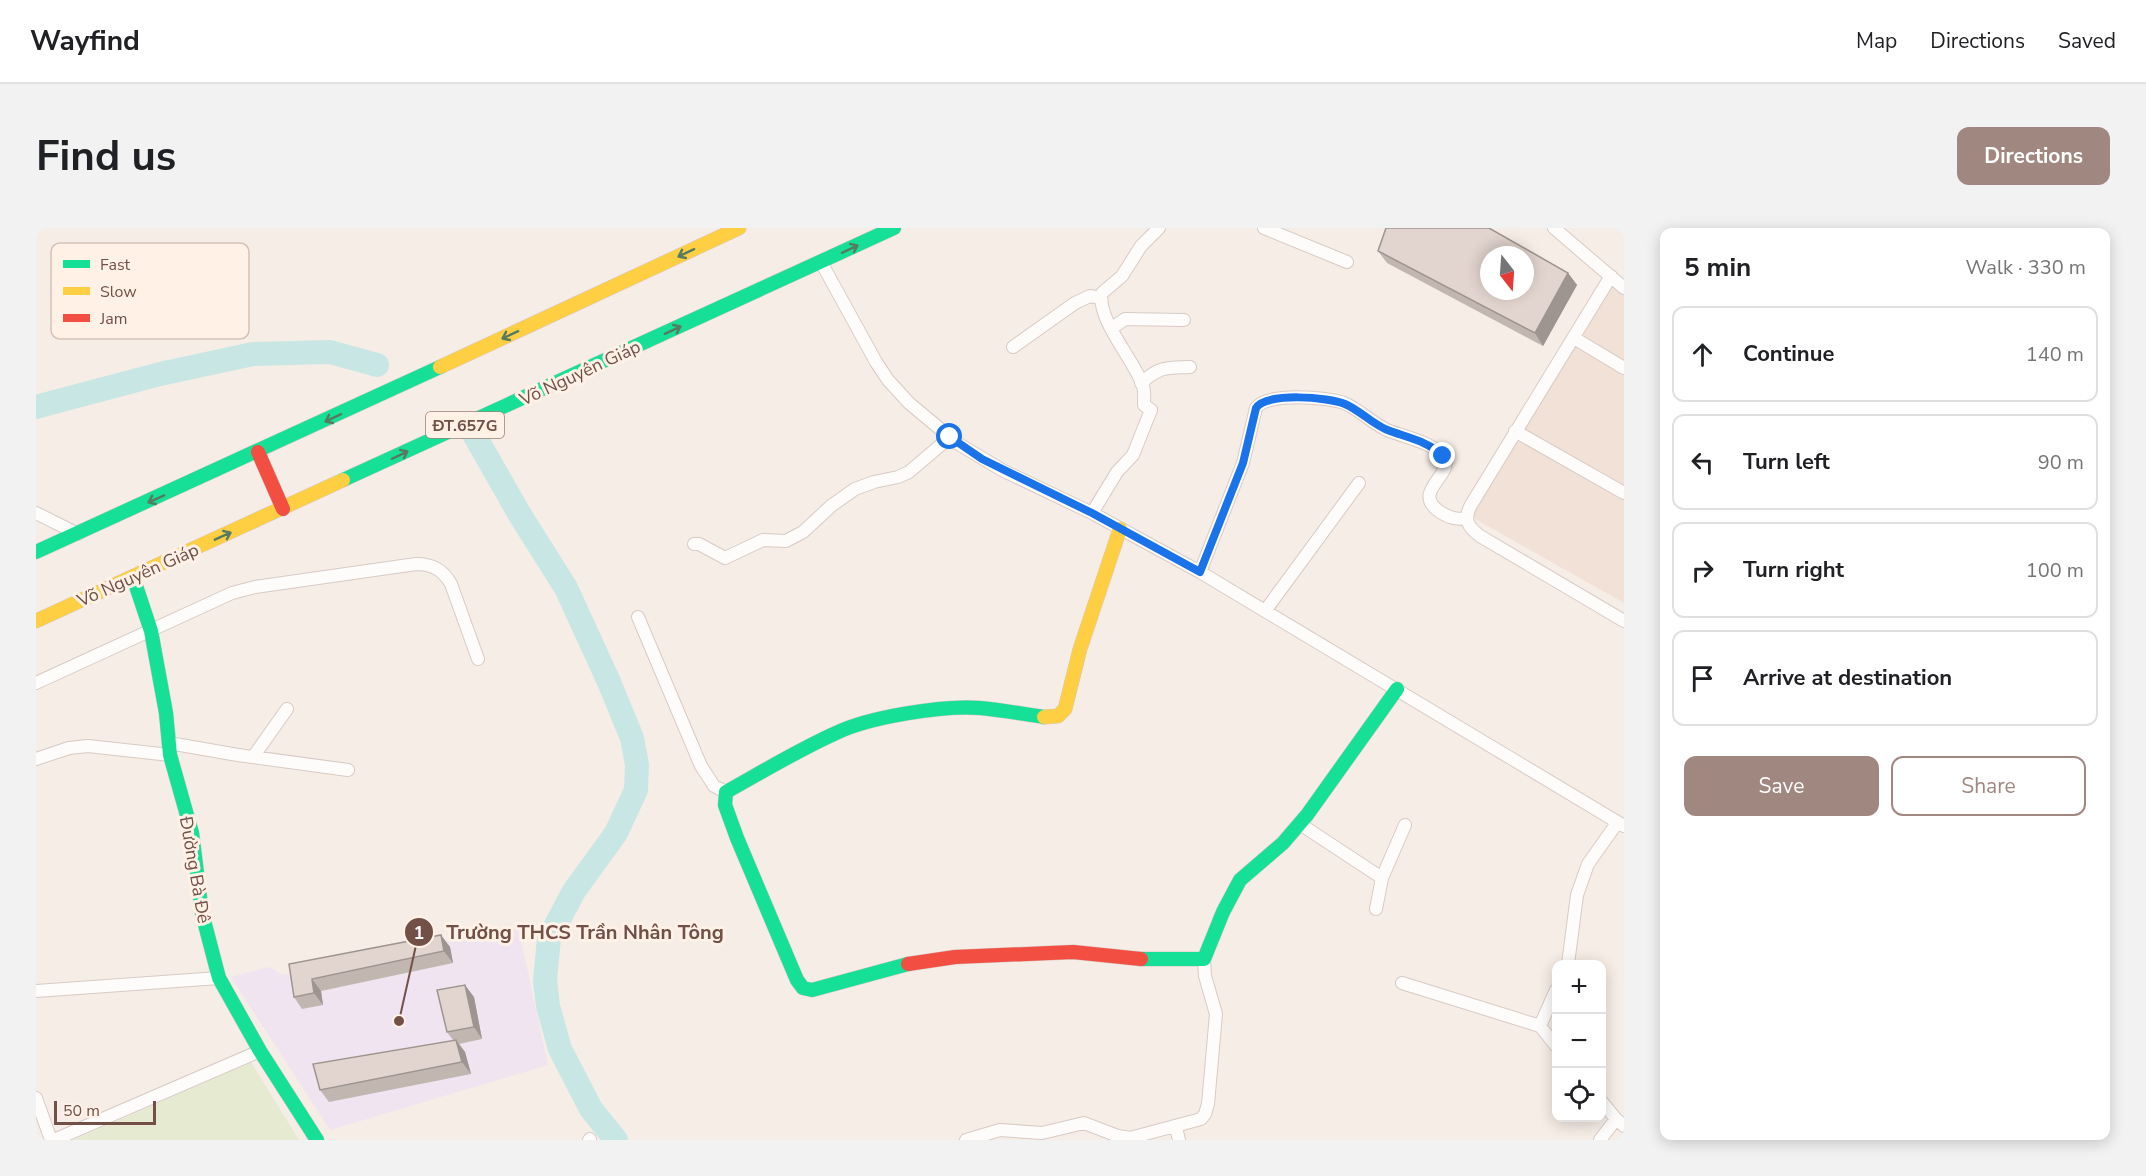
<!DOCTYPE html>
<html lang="en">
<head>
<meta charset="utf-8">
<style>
	:root { --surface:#fff; --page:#f2f2f2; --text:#202124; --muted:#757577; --line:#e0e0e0; --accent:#a0877f }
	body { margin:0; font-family:"Nunito Sans",sans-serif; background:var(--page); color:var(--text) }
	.controls { position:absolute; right:18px; bottom:18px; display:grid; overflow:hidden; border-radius:12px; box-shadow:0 3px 15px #0003 }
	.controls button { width:54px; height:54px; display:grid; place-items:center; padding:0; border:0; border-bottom:2px solid var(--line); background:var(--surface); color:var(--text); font:30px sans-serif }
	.compass { position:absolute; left:1444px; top:18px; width:54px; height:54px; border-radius:50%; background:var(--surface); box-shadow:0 3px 15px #0003; rotate:163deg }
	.scale { position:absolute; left:18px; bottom:15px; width:102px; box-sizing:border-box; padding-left:6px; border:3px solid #725048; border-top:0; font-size:16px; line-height:21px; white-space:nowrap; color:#725048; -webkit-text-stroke:4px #fff1e6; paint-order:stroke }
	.stop { position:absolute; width:18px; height:18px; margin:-14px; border:4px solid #1a73e8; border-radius:50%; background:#fff }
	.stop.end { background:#1a73e8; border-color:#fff; box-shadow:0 2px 6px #0008 }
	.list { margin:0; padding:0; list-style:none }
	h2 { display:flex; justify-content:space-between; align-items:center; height:78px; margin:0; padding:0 24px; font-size:26px }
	h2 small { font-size:20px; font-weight:400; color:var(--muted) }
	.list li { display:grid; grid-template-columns:39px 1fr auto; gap:18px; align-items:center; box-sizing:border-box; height:96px; margin:0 12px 12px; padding:0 12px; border:2px solid var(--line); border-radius:12px }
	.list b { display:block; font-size:22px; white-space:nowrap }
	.list em { font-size:20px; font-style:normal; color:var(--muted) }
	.actions { display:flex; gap:12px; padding:18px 24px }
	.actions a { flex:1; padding:14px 0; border:2px solid var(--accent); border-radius:12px; text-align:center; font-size:21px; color:var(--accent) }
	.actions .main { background:var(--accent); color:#fff }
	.icon { flex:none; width:33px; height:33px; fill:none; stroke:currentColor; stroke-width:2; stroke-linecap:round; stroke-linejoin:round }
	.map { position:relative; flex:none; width:1588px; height:912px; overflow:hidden; border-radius:12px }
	header { display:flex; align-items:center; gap:36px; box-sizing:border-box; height:84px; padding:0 30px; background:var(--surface); border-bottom:2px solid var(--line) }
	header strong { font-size:28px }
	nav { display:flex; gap:33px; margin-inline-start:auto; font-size:21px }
	.intro { display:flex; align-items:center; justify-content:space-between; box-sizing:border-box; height:144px; padding:0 36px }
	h1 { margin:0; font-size:42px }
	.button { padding:15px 27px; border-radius:12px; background:var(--accent); color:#fff; font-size:21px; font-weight:700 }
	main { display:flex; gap:36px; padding:0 36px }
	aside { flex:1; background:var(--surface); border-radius:12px; box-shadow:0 3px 15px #0003 }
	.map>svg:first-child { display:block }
</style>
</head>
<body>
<header>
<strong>Wayfind</strong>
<nav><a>Map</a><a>Directions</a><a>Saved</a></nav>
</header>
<div class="intro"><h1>Find us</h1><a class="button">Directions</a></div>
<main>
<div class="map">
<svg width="1588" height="912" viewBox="0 0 1588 912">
	<rect width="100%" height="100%" fill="#f6ede6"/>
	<path fill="#f1e1d6" d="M1575,54l13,10v311l-154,-87z"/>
	<path fill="#efe4f0" d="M482,699l30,138 -218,65 -99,-153 39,-10 12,8z"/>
	<path fill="#e5ead1" d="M215,834l48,78h-225z"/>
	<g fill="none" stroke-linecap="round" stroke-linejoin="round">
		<path stroke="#c8e7e4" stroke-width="24" d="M0,179l124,-33 93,-20 77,-2 47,13
			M435,201l49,86 46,73 43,94 23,56 5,27 -1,25 -20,43 -42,58 -25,47 -4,42 3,26 12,43 31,60 25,31"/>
		<defs>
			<path id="street" d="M1228,0l83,34
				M1518,0l70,60
				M785,34l55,100 12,18 21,23 48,40 45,27 90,43 108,59 424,254
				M1575,48l-140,229c-8,14 -3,22 9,31l144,85
				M1076,100l13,-9 59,1
				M1538,110l50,30
				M977,119l62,-44 15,-7 11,2
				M1105,155c19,-17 25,-15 49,-16
				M1479,203l109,62
				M0,285l42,21
				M1056,285l25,-41 16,-17 18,-45 -7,-5c0,-6 1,-13 -1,-19 -8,-25 -47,-67 -41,-93l20,-17 19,-30 18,-18
				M658,316h5l26,14 38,-18 23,1 17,-9 28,-26 24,-17 19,-7 24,-5 11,-5 41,-35
				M1164,344l43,-109 13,-55c10,-16 72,-11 88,-5 15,6 28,20 43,27 17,7 41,11 54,24 20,19 -33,36 -1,58 10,6 15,7 26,7
				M1229,383l94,-128
				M602,389l63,149 13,20 12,6
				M0,455l196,-90 23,-6 161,-23c17,0 27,6 35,20l27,75
				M133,515l69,12 110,15
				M217,529l34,-48
				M0,531l33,-11 19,-2 82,9
				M1264,596l82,54 -6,31
				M1346,650l23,-53
				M1532,736l9,-69 11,-31 29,-41
				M1366,755l138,43
				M1520,762l-16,36 16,20
				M0,763l183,-13
				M0,870l15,42
				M1566,874l14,17 8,7
				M1140,899l3,13
				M18,912l206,-89
				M553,912l1,-1
				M930,912l34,-10 42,3 42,-10 34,13 12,2 71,-19 4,-5 3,-10 8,-90 -11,-38 -1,-17
				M1564,912l16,-21"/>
			<path id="fast" d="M307,252l551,-252
				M0,324l404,-185
				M97,349l18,54 15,82 4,42 22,78 10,80 17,65 41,73 57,89
				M1105,731h63l19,-47 17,-32 43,-37 24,-28 90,-126
				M872,736l-96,26 -9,-2 -6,-8 -60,-142 -12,-33 1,-13c36,-20 72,-42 110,-59 33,-16 107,-28 144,-25 22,2 43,6 64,9"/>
			<path id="slow" d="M404,139l299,-139
				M0,393l307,-141
				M1008,489l14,-1 7,-7 15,-60 40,-120"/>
			<path id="jam" d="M222,224l25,57
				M872,736l47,-7 118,-5 68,7"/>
		</defs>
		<use href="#street" stroke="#d7cac4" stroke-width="14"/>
		<use href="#fast" stroke="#d6c8c3" stroke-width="15"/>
		<use href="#slow" stroke="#d6c8c3" stroke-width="15"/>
		<use href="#jam" stroke="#d6c8c3" stroke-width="15"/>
		<use href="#street" stroke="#fefcfb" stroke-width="12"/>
		<use href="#fast" stroke="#16e098" stroke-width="14"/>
		<use href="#slow" stroke="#ffcf43" stroke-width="14"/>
		<use href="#jam" stroke="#f24e42" stroke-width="14"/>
	</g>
	<path fill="#c2b6b1" d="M1342,23l190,22 9,12 -34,61 -156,-83z
		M405,707l9,12 3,16 -132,28 2,14 -21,4 -8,-12 -5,-33z
		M438,769l8,42 -23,5 6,8 6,22 -142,28 -9,-12 133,-50 -6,-8z"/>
	<path fill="#9e9490" d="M1532,45l9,12 -34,61 -8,-13z
		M405,707l9,12 3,16 -9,-12z
		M276,751l9,12 2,14 -9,-12z
		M429,757l9,12 8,42 -8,-12z
		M420,812l9,12 6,22 -9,-12z"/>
	<path fill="#e2d4ce" stroke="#9e9490" stroke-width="1.5" fill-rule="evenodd" d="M1350,0h103l79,45 -33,60 -157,-82zM1453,27h36v36h-36z
		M405,707l3,16 -132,28 2,14 -20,4 -5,-33z
		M429,757l9,42 -27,5 -10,-42z
		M420,812l6,22 -142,28 -7,-26z"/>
	<defs><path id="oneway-shaft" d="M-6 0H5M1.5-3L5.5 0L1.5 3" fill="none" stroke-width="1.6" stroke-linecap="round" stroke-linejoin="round" transform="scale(1.5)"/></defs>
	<g stroke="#567b60">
		<use href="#oneway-shaft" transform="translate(814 21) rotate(-25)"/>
		<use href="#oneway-shaft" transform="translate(650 25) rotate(155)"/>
		<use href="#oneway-shaft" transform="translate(637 102) rotate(-25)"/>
		<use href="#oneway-shaft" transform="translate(474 107) rotate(155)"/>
		<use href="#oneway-shaft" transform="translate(297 190) rotate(155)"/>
		<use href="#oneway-shaft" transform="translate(364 227) rotate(-25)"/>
		<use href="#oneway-shaft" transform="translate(120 271) rotate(156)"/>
		<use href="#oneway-shaft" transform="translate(187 308) rotate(-24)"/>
	</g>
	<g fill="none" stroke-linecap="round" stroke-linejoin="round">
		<path stroke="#1a73e8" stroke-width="8" d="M914,209l32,22 110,54 108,59 43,-109 13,-55c10,-16 73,-11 89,-4 14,6 25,18 40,25 19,8 44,12 58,27"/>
	</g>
	<g text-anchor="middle" stroke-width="6" stroke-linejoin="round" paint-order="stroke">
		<rect fill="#fff1e6" stroke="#9c8077" stroke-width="1.5" x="390" y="184" width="78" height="26" rx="4.5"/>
		<g font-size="16" font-weight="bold" fill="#725048">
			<text x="429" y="203">ĐT.657G</text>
		</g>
		<g font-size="18" fill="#725048" stroke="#fff1e6">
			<text transform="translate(544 145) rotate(-25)" y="6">Võ Nguyên Giáp</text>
			<text transform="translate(102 347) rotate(-24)" y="6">Võ Nguyên Giáp</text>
			<text transform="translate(159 642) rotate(80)" y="6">Đường Bà Đê</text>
		</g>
	</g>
	<rect x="15" y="15" width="198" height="96" rx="9" fill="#fff1e6" stroke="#d5c1b7" stroke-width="1.5"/>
	<rect x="27" y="32" width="27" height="8" fill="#16e098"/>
	<rect x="27" y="59" width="27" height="8" fill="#ffcf43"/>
	<rect x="27" y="86" width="27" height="8" fill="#f24e42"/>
	<g font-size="16" fill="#725048">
		<text x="64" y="42">Fast</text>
		<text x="64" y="69">Slow</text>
		<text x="64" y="96">Jam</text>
	</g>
	<path fill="none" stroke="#725048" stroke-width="2" d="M363 793L383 704"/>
	<g fill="#725048" stroke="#fff1e6" stroke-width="2">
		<circle cx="363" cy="793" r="6"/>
		<circle cx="383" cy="704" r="15"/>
	</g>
	<g font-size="18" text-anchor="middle" font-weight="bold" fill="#fff">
		<text x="383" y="711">1</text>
	</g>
	<g font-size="20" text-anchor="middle" font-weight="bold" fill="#725048" stroke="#fff1e6" stroke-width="6" stroke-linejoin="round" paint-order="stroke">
		<text x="549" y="711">Trường THCS Trần Nhân Tông</text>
	</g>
</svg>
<div class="controls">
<button>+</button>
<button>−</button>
<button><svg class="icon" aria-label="locate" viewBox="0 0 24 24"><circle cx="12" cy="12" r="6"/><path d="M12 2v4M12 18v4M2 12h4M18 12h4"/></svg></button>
</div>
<svg class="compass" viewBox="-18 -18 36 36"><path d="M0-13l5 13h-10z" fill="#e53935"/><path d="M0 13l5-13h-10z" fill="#757577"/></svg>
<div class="scale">50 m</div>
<div class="stop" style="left:914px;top:209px"></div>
<div class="stop end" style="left:1407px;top:228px"></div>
</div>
<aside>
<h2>5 min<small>Walk · 330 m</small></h2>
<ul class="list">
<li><svg class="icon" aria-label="ahead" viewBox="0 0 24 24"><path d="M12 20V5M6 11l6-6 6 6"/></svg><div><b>Continue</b></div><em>140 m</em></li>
<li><svg class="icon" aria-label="left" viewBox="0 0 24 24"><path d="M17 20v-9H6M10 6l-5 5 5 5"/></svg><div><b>Turn left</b></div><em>90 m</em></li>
<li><svg class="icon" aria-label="right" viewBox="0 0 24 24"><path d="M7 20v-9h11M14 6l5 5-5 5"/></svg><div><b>Turn right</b></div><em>100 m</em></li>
<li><svg class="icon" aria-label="arrive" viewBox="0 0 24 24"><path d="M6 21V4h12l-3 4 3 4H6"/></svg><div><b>Arrive at destination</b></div></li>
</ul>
<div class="actions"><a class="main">Save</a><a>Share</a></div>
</aside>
</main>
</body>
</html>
